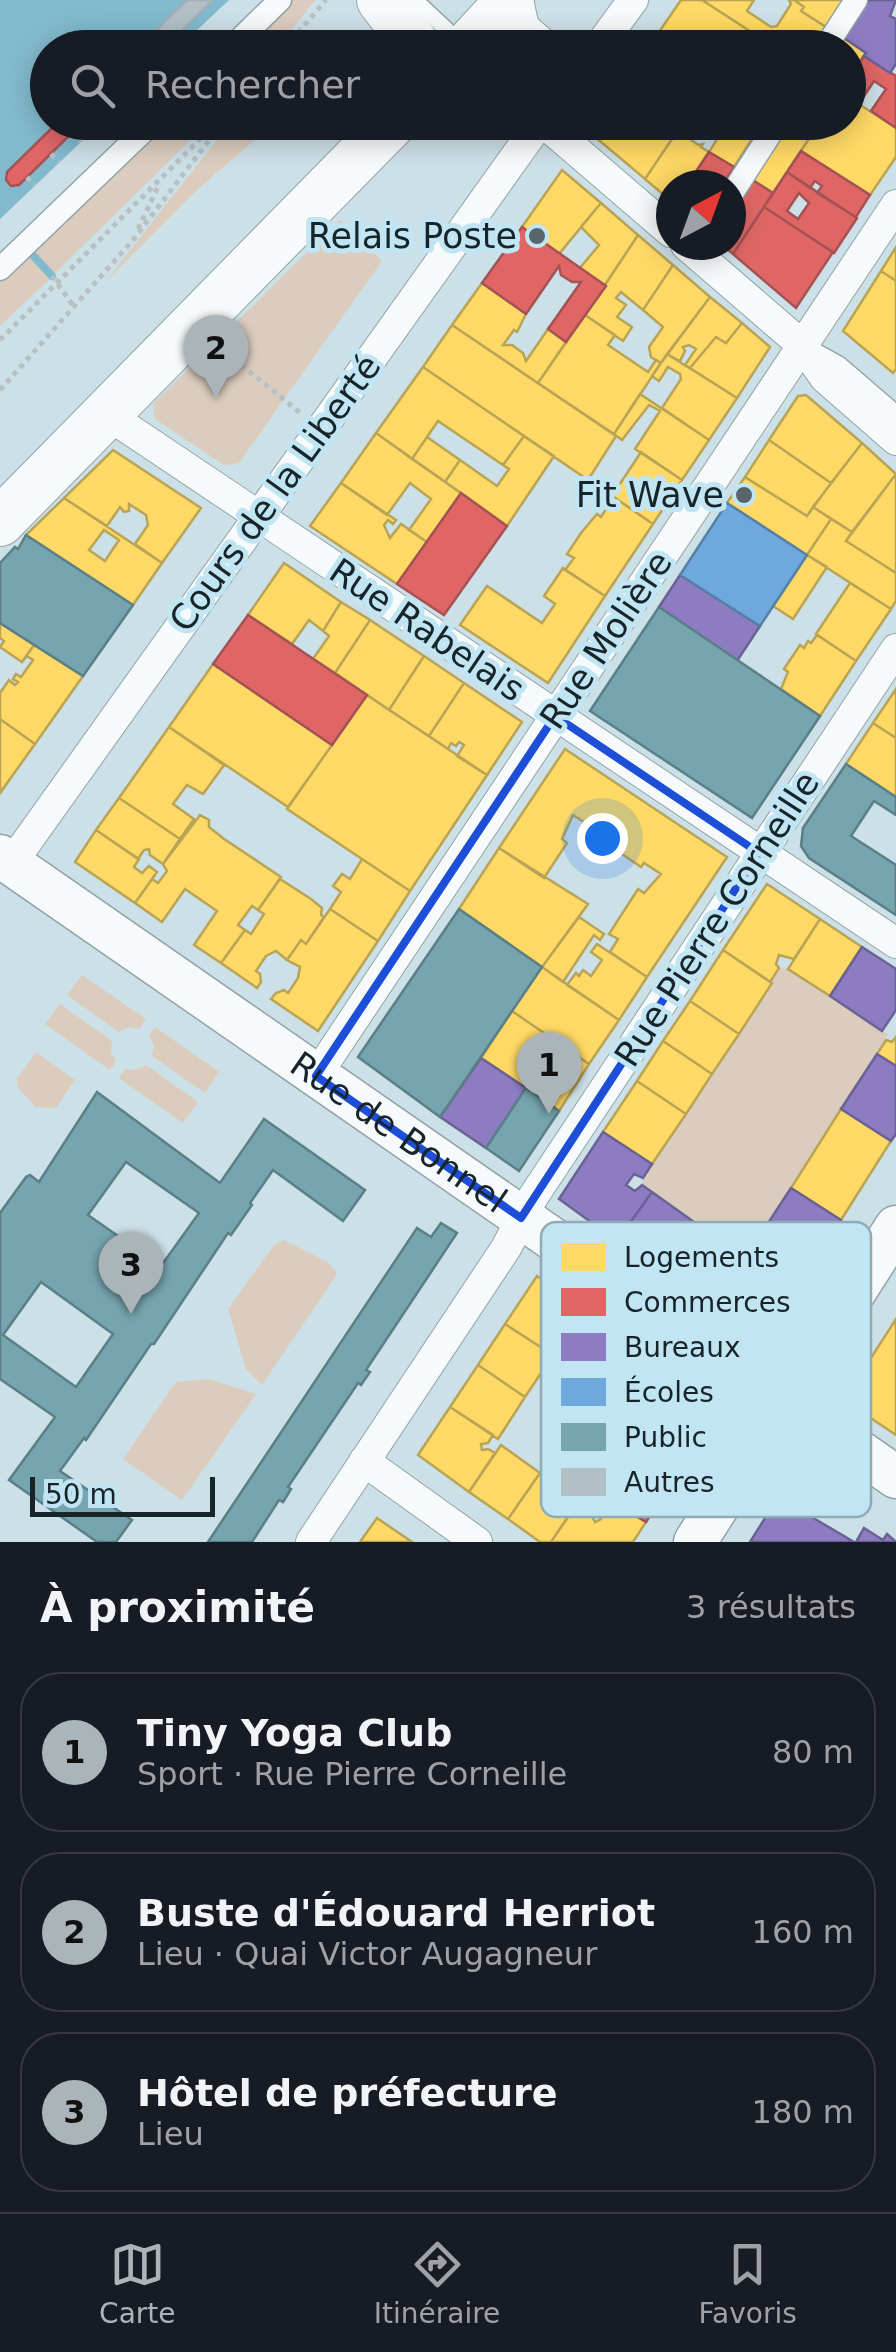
<!DOCTYPE html>
<html lang="fr">
<head>
<meta charset="utf-8">
<style>
	:root { --surface:#171b24; --page:#242831; --text:#f1f3f6; --muted:#9ea1a6; --line:#363941; --accent:#abb4b8 }
	body { margin:0; font-family:"DejaVu Sans",sans-serif; background:var(--page); color:var(--text) }
	.compass { position:absolute; left:656px; top:170px; width:90px; height:90px; border-radius:50%; background:var(--surface); box-shadow:0 5px 25px #0003; rotate:41deg }
	.scale { position:absolute; left:30px; bottom:25px; width:185px; box-sizing:border-box; padding-left:10px; border:5px solid #17252a; border-top:0; font-size:28px; line-height:35px; white-space:nowrap; color:#17252a; -webkit-text-stroke:8px #c1e5f2; paint-order:stroke }
	.you { position:absolute; left:602px; top:838px; width:35px; height:35px; margin:-25px; border:8px solid #fff; border-radius:50%; background:#1a73e8; box-shadow:0 0 0 15px #1a73e833 }
	.badge { display:grid; place-items:center; width:65px; height:65px; border-radius:50%; background:var(--accent); color:#111; font-size:32px; font-weight:700 }
	.pin { position:absolute; translate:-50% -82px; filter:drop-shadow(0 2px 5px #0008) }
	.pin::after { content:''; position:absolute; top:52px; width:35px; height:30px; background:inherit; clip-path:polygon(0 0,100% 0,50% 100%) }
	.list { margin:0; padding:0; list-style:none }
	h2 { display:flex; justify-content:space-between; align-items:center; height:130px; margin:0; padding:0 40px; font-size:42px }
	h2 small { font-size:32px; font-weight:400; color:var(--muted) }
	.list li { display:grid; grid-template-columns:65px 1fr auto; gap:30px; align-items:center; box-sizing:border-box; height:160px; margin:0 20px 20px; padding:0 20px; border:2px solid var(--line); border-radius:40px }
	.list b { display:block; font-size:38px; white-space:nowrap }
	.list p { margin:0; font-size:32px; white-space:nowrap; color:var(--muted) }
	.list em { font-size:32px; font-style:normal; color:var(--muted) }
	.icon { flex:none; width:55px; height:55px; fill:none; stroke:currentColor; stroke-width:2; stroke-linecap:round; stroke-linejoin:round }
	.map { position:relative; flex:none; width:896px; height:1542px; overflow:hidden }
	.search { position:absolute; background:var(--surface); box-shadow:0 5px 25px #0003; left:30px; right:30px; top:30px; height:110px; display:flex; align-items:center; gap:25px; box-sizing:border-box; padding:0 35px; border-radius:55px; color:var(--muted); font-size:38px }
	.sheet { height:670px; background:var(--surface) }
	nav { display:flex; justify-content:space-around; align-items:center; box-sizing:border-box; height:140px; border-top:2px solid var(--line); background:var(--surface); font-size:28px; color:var(--muted) }
	nav a { display:grid; justify-items:center; gap:5px }
	nav .on { color:var(--accent) }
	.map>svg:first-child { display:block }
</style>
</head>
<body>
<div class="map">
<svg width="896" height="1542" viewBox="0 0 896 1542">
	<rect width="100%" height="100%" fill="#cce0e7"/>
	<path fill="#dbccbe" d="M290,0h25l-37,47 -37,1z
		M231,122l43,1 -77,67 -91,91z
		M163,123h45l-155,152 -23,-25z
		M340,220l42,41 -143,202 -15,2 -69,-46 -2,-15z
		M29,252l23,25 -52,49v-47z
		M779,968l10,1 99,65 -141,223 -105,-71 2,-9z
		M82,975l64,44 -7,10 -10,-2 -10,5 -52,-37z
		M60,1004l52,37 -1,11 5,9 -6,9 -65,-46z
		M155,1027l64,45 -14,21 -53,-37 2,-11 -5,-9z
		M36,1052l39,28 -19,28 -20,-1 -18,-19 -1,-9z
		M146,1065l52,37 -15,21 -64,-45 6,-9 11,1z
		M284,1240l45,23 8,11 -75,111 -16,-16 -18,-60 46,-64z
		M209,1379l47,15 -74,106 -59,-41 53,-77z"/>
	<path fill="#82bacd" d="M0,0h229l-50,47 -131,1v74l53,1 -101,96z"/>
	<path fill="#ffd966" stroke="#b9a354" stroke-width="2.5" fill-rule="evenodd" d="M681,0h21l74,48h-38l-10,-8 -9,8h-71z
		M702,0h52l-7,11 24,16 6,-1 14,-22 -2,-4h5l10,7 -3,4 25,16 -14,21h-6l-20,-14 -10,14z
		M794,0h49l-17,27 -25,-16 3,-4z
		M844,38l22,15 -18,26v-31h-10z
		M848,97l48,31v29l-26,38 -69,-44 19,-29h28z
		M594,122h52l26,17 -27,40 -57,-48z
		M646,122h37l-11,17z
		M728,122h35l-29,45 -25,-15z
		M788,122h32l-47,71 -22,-14z
		M678,130l20,15 5,-1 -2,3 8,5 -22,33h-16v16l-26,-22z
		M562,170l39,33 -42,51 -37,-27z
		M601,203l37,32 -33,50 -25,-17 19,-23 -18,-18z
		M638,235l35,30 -30,45 -22,-18 -5,6 10,7 -9,12 15,10 -9,14 -38,-26z
		M896,247v34l-15,-10z
		M673,265l37,32 -49,66 -10,-6 -2,-10 14,-20 -20,-17z
		M881,271l15,10v88l-3,4 -50,-42z
		M482,283l44,31 -9,18 -3,-2 -11,15h9l11,8 3,8 22,-32 18,13 -28,41 -86,-58z
		M710,297l32,26 -16,20 -10,-6 -26,31 -5,-3 11,-16 -7,-4 -6,2 2,4 -5,10 -13,-7z
		M585,315l30,20 -7,10 40,27 8,-12 5,3 -47,71 -76,-51z
		M742,323l28,24 -33,51 -47,-30 26,-31 10,6z
		M452,325l164,111 -28,44 -165,-113z
		M667,354l70,44 -28,42 -47,-32 19,-29 -1,-5 -12,-7 -9,14 -7,-5z
		M423,367l101,69 -21,29 -65,-44 -26,38 -36,-26z
		M640,394l69,46 -27,40 -47,-31 25,-38 -11,-6 -27,35 -8,-6z
		M806,395l56,48 -31,40 -62,-43 29,-44z
		M376,433l85,60 -34,49 -18,-12 22,-31 -21,-16 -23,32 -46,-32z
		M524,436l30,20 -47,70 -62,-44 15,-22 37,26 12,-17 -6,-4z
		M427,437l33,23 -15,22 -33,-23z
		M769,440l62,43 -24,33 -62,-39z
		M862,443l34,31 -44,58 -39,-25z
		M113,450l88,58 -39,55 -27,-19 13,-19 -2,-10 -17,-11v7l-5,1 -4,-5 -13,19 -43,-28z
		M641,452l41,28 -29,44 -41,-28z
		M896,474v99l-50,-32z
		M745,477l62,39 6,-9 18,12 -24,36 -80,-52z
		M341,483l55,37 -3,4 -5,-4 -4,5 6,13 11,-14 26,18 -30,42 -87,-58z
		M614,497l39,27 -48,72 -40,-26 9,-12 -7,-4 14,-21 16,-19 4,3z
		M64,498l98,65 -29,42 -107,-70zM104,530l15,10 -14,21 -16,-11z
		M831,519l21,13 -6,9 50,32v28l-5,8 -84,-54z
		M807,555l20,12 -34,52 -20,-13z
		M284,563l57,39 -18,29 -14,-11 -17,24 -44,-29z
		M563,568l42,28 -57,87 -88,-58 27,-39 55,37 13,-19 -11,-8z
		M850,583l41,26 -35,52 -40,-27z
		M341,602l29,18 -35,53 -22,-14 16,-23 -6,-5z
		M370,620l54,36 -35,54 -54,-37z
		M0,623l34,22 -12,17 -22,-15 4,-6 -4,-3z
		M817,635l39,26 -36,55 -39,-27 7,-17 -4,-3 16,-24 4,3 4,-7 3,2z
		M34,645l49,31 -48,68 -35,-25v-26l9,-13 6,5 3,-3 -5,-3 3,-5 5,3 12,-17 -6,-4 -5,6z
		M424,656l40,27 -35,53 -40,-26z
		M213,664l119,81 -44,62 -119,-80z
		M464,683l58,39 -35,53 -30,-19 7,-11 -5,-3 -3,4 -5,-3 -3,6 -19,-13z
		M896,689v49l-23,-15z
		M367,695l120,80 -77,116 -123,-82z
		M0,719l35,25 -35,49z
		M873,723l23,15v59l-50,-33z
		M169,727l55,38 -21,29 -16,-9 -14,19 21,15 -14,20 -61,-41z
		M565,749l162,108 -80,120 -37,-25 8,-13 -9,-5 29,-45 6,4 17,-19 -17,-11 -3,4 -54,-37 3,-4 -17,-11 -11,24 5,4 -23,35 -45,-30z
		M119,798l61,41 -17,25 -13,-9 -1,-6 -5,1 -6,9 -42,-29z
		M200,815l9,5v7l15,12 57,38 -23,33 -6,-4 -14,19 7,5 -24,33 -27,-18 23,-34 -32,-22 -23,33 -27,-19 17,-24 6,4 9,-12 -4,-7z
		M96,830l43,29 -5,8 8,6 7,-7 8,6 -22,31 -60,-41z
		M499,848l89,56 -46,63 -83,-58z
		M362,859l48,32 -32,50 -48,-32 11,-17 -8,-6 9,-12 8,5z
		M280,879l31,20 11,9 -1,7 3,2 -18,27 -5,-4 -14,20 -11,-9 -10,5 -10,15 4,3 1,8 -4,6 -36,-25 24,-33 6,4 13,-20 -6,-4z
		M767,884l53,35 -26,40 -15,-4 -3,9 3,4 -9,14 -47,-32z
		M330,909l48,32 -60,90 -47,-32 5,-6 8,-3 4,3 10,-15 2,-11 -13,-7 14,-20 5,4z
		M579,917l25,17 -4,6 -6,-5 -31,47 -21,-15z
		M820,919l42,28 -32,49 -42,-27z
		M597,944l50,33 -28,43 -52,-35 9,-12 3,3 4,-6 8,6 11,-16 -11,-8z
		M723,950l49,33 -33,51 -49,-33z
		M542,967l77,53 -30,44 -77,-53z
		M690,1001l49,33 -27,40 -49,-33z
		M512,1011l77,53 -30,47 -78,-53z
		M896,1037v29l-19,-12 9,-14 6,2z
		M663,1041l49,33 -26,40 -49,-33z
		M637,1081l49,33 -34,50 -49,-32z
		M841,1109l50,32 -50,79 -50,-32z
		M537,1276l65,44 -27,39 -9,-7 -1,-12 -7,1 -5,14 -48,-31z
		M896,1319v116l-52,-35z
		M505,1324l48,31 -28,42 -47,-32z
		M478,1365l47,32 -27,42 -48,-32z
		M450,1407l43,28 -5,8 -7,1 1,6 6,-1 7,4 -26,39 -51,-37z
		M501,1445l39,28 -32,46 -39,-27z
		M540,1473l39,27 -28,42h-11l-32,-23z
		M608,1499l38,23 -13,20h-82l26,-38 13,9 5,9 6,-3 -1,-9z
		M377,1518l35,24h-52z"/>
	<path fill="#e06666" stroke="#a45254" stroke-width="2.5" fill-rule="evenodd" d="M864,56l32,20v52l-25,-17 15,-22 -12,-8 -15,23 -11,-7v-18z
		M58,122h25l-64,63 -8,1 -5,-6 1,-8z
		M801,151l69,44 -14,22 -39,-24 5,-7 -7,-5 -5,7 -23,-16z
		M709,152l25,15 -11,18h-36z
		M787,172l70,46 -23,35 -70,-46zM799,193l10,10 -11,16 -11,-8z
		M751,179l22,14 -40,61 -11,-9h9v-35z
		M764,207l69,45 -37,56 -63,-54z
		M522,227l84,59 -40,56 -18,-13 33,-47h-9l-11,-7 -2,-9 -33,48 -44,-31z
		M461,493l46,33 -63,89 -47,-31z
		M248,615l119,80 -35,50 -119,-81z
		M635,1435l48,30 -37,57 -49,-30z"/>
	<path fill="#8e7cc3" stroke="#6a6295" stroke-width="2.5" d="M869,0h27l-6,16 6,3v45l-6,9 -26,-17 2,-3 -22,-15z
		M680,575l80,51 -23,35 -78,-54z
		M862,947l34,22v41l-14,21 -52,-35z
		M877,1054l19,12v68l-5,7 -50,-32z
		M481,1058l45,30 -40,60 -46,-31z
		M603,1132l49,32 -9,14 -9,-4 -8,11 9,6 7,-6 10,7 -35,49 -58,-42z
		M791,1188l50,32 -36,55 -50,-32z
		M652,1192l49,35 -34,48 -50,-34z
		M779,1496l36,23 39,23h-104z
		M864,1528l19,12 4,-6 9,8h-40z"/>
	<path fill="#6fa8dc" stroke="#5581a7" stroke-width="2.5" d="M727,503l80,52 -47,71 -80,-51z"/>
	<path fill="#76a5af" stroke="#5a7f87" stroke-width="2.5" fill-rule="evenodd" d="M26,535l107,70 -50,71 -83,-53v-60l15,-16 3,2z
		M659,607l161,109 -68,102 -162,-107z
		M846,764l50,33v18l-22,-14 -23,35 45,29v50l-87,-57 -8,-12 2,-18z
		M459,909l83,58 -102,150 -82,-60z
		M526,1088l33,23 -40,60 -33,-23z
		M97,1092l123,91 44,-64 101,71 -22,31 -70,-51 -23,33 2,2 -21,30 -3,-2 -74,111h-3l-65,96 -2,-2 -24,33 72,49 -16,22h-19l-88,-62 46,-63 -55,-38v-166l26,-36 4,-2 9,7zM126,1162l73,51 -38,53 -73,-51zM41,1282l72,52 -37,53 -73,-52z
		M441,1223l16,10 -91,137 4,2 -9,13 -3,-2 -70,104 3,2 -8,13 -4,-2 -27,42h-44l209,-314 14,9z"/>
	<g fill="none" stroke-linecap="round" stroke-linejoin="round">
		<path stroke="#82bacd" stroke-width="8" d="M29,251l23,25"/>
	</g>
	<path fill="#b0c0c5" stroke="#a1b0b5" stroke-width="2.5" d="M187,0h26l-49,48h-26z"/>
	<g fill="none" stroke-linecap="round" stroke-linejoin="round">
		<defs>
			<path id="service" d="M415,0l48,45
				M812,349l27,15 57,49"/>
			<path id="pedestrian" d="M231,48l49,-48
				M825,48l31,-48
				M731,195l47,-73
				M0,269l153,-147"/>
			<path id="minor" d="M518,0l6,27 24,21
				M598,48l35,-48
				M543,122l128,110
				M686,245l116,100 23,33 71,62
				M108,415l788,528
				M11,864l529,-742
				M316,1076l580,-871
				M364,1461l113,81
				M311,1542l195,-294 27,-51 363,-548"/>
			<g id="secondary">
				<path id="s1" d="M0,856l896,621"/>
				<path d="M695,1542l201,-315"/>
			</g>
			<path id="primary" d="M381,0l37,48
				M466,48l44,-48
				M0,522l393,-400"/>
		</defs>
		<use href="#service" stroke="#93a3a8" stroke-width="18"/>
		<use href="#pedestrian" stroke="#93a3a8" stroke-width="25"/>
		<use href="#minor" stroke="#93a3a8" stroke-width="32"/>
		<use href="#secondary" stroke="#93a3a8" stroke-width="45"/>
		<use href="#primary" stroke="#93a3a8" stroke-width="50"/>
		<path stroke="#b8c0c3" stroke-width="5" stroke-dasharray="5 5" stroke-linecap="butt" d="M170,41l7,7
			M285,48l41,-48
			M72,133l9,9
			M51,154l8,8
			M27,177l8,8
			M138,229l21,-44
			M52,276l23,32
			M0,340l217,-218
			M218,346l85,69
			M0,390l133,-150 90,-118"/>
		<use href="#service" stroke="#f7fafb" stroke-width="15"/>
		<use href="#pedestrian" stroke="#f7fafb" stroke-width="22"/>
		<use href="#minor" stroke="#f7fafb" stroke-width="30"/>
		<use href="#secondary" stroke="#f7fafb" stroke-width="42"/>
		<use href="#primary" stroke="#f7fafb" stroke-width="48"/>
	</g>
	<path fill="none" stroke="#1d4ed8" stroke-width="8" stroke-linejoin="round" d="M555,716l204,137 -238,365 -205,-142z"/>
	<g fill="#56666c" stroke="#c1e5f2" stroke-width="4">
		<circle cx="537" cy="236" r="10"/>
		<circle cx="744" cy="495" r="10"/>
	</g>
	<g text-anchor="middle" stroke-width="10" stroke-linejoin="round" paint-order="stroke">
		<g font-size="35" fill="#17252a" stroke="#c1e5f2" text-anchor="end">
			<text x="517" y="248">Relais Poste</text>
			<text x="724" y="507">Fit Wave</text>
		</g>
		<g font-size="35" fill="#17252a" stroke="#c1e5f2">
			<text transform="translate(275 493) rotate(-54)" y="12">Cours de la Liberté</text>
			<text transform="translate(427 630) rotate(34)" y="12">Rue Rabelais</text>
			<text transform="translate(606 640) rotate(-56)" y="12">Rue Molière</text>
			<text transform="translate(717 919) rotate(-57)" y="12">Rue Pierre Corneille</text>
			<text dy="12" stroke="none"><textPath href="#s1" startOffset="485">Rue de Bonnel</textPath></text>
		</g>
	</g>
	<rect x="541" y="1222" width="330" height="295" rx="15" fill="#c1e5f2" stroke="#8eabb6" stroke-width="2.5"/>
	<rect x="561" y="1243" width="45" height="28" fill="#ffd966"/>
	<rect x="561" y="1288" width="45" height="28" fill="#e06666"/>
	<rect x="561" y="1333" width="45" height="28" fill="#8e7cc3"/>
	<rect x="561" y="1378" width="45" height="28" fill="#6fa8dc"/>
	<rect x="561" y="1423" width="45" height="28" fill="#76a5af"/>
	<rect x="561" y="1468" width="45" height="28" fill="#b0c0c5"/>
	<g font-size="28" fill="#17252a">
		<text x="624" y="1267">Logements</text>
		<text x="624" y="1312">Commerces</text>
		<text x="624" y="1357">Bureaux</text>
		<text x="624" y="1402">Écoles</text>
		<text x="624" y="1447">Public</text>
		<text x="624" y="1492">Autres</text>
	</g>
</svg>
<svg class="compass" viewBox="-18 -18 36 36"><path d="M0-13l5 13h-10z" fill="#e53935"/><path d="M0 13l5-13h-10z" fill="#9ea1a6"/></svg>
<div class="scale">50 m</div>
<div class="you"></div>
<div class="pin badge" style="left:549px;top:1114px">1</div>
<div class="pin badge" style="left:216px;top:397px">2</div>
<div class="pin badge" style="left:131px;top:1314px">3</div>
<div class="search"><svg class="icon" aria-label="search" viewBox="0 0 24 24"><circle cx="10" cy="10" r="6"/><path d="M15 15l6 6"/></svg>Rechercher</div>
</div>
<section class="sheet">
<h2>À proximité<small>3 résultats</small></h2>
<ul class="list">
<li><span class="badge">1</span><div><b>Tiny Yoga Club</b><p>Sport · Rue Pierre Corneille</p></div><em>80 m</em></li>
<li><span class="badge">2</span><div><b>Buste d'Édouard Herriot</b><p>Lieu · Quai Victor Augagneur</p></div><em>160 m</em></li>
<li><span class="badge">3</span><div><b>Hôtel de préfecture</b><p>Lieu</p></div><em>180 m</em></li>
</ul>
</section>
<nav>
<a class="on"><svg class="icon" aria-label="map" viewBox="0 0 24 24"><path d="M3 6l6-2 6 2 6-2v14l-6 2-6-2-6 2zM9 4v14M15 6v14"/></svg>Carte</a>
<a><svg class="icon" aria-label="directions" viewBox="0 0 24 24"><path d="M12 3l9 9-9 9-9-9zM9 14v-3h6M13 9l2 2-2 2"/></svg>Itinéraire</a>
<a><svg class="icon" aria-label="saved" viewBox="0 0 24 24"><path d="M7 4h10v16l-5-4-5 4z"/></svg>Favoris</a>
</nav>
</body>
</html>
